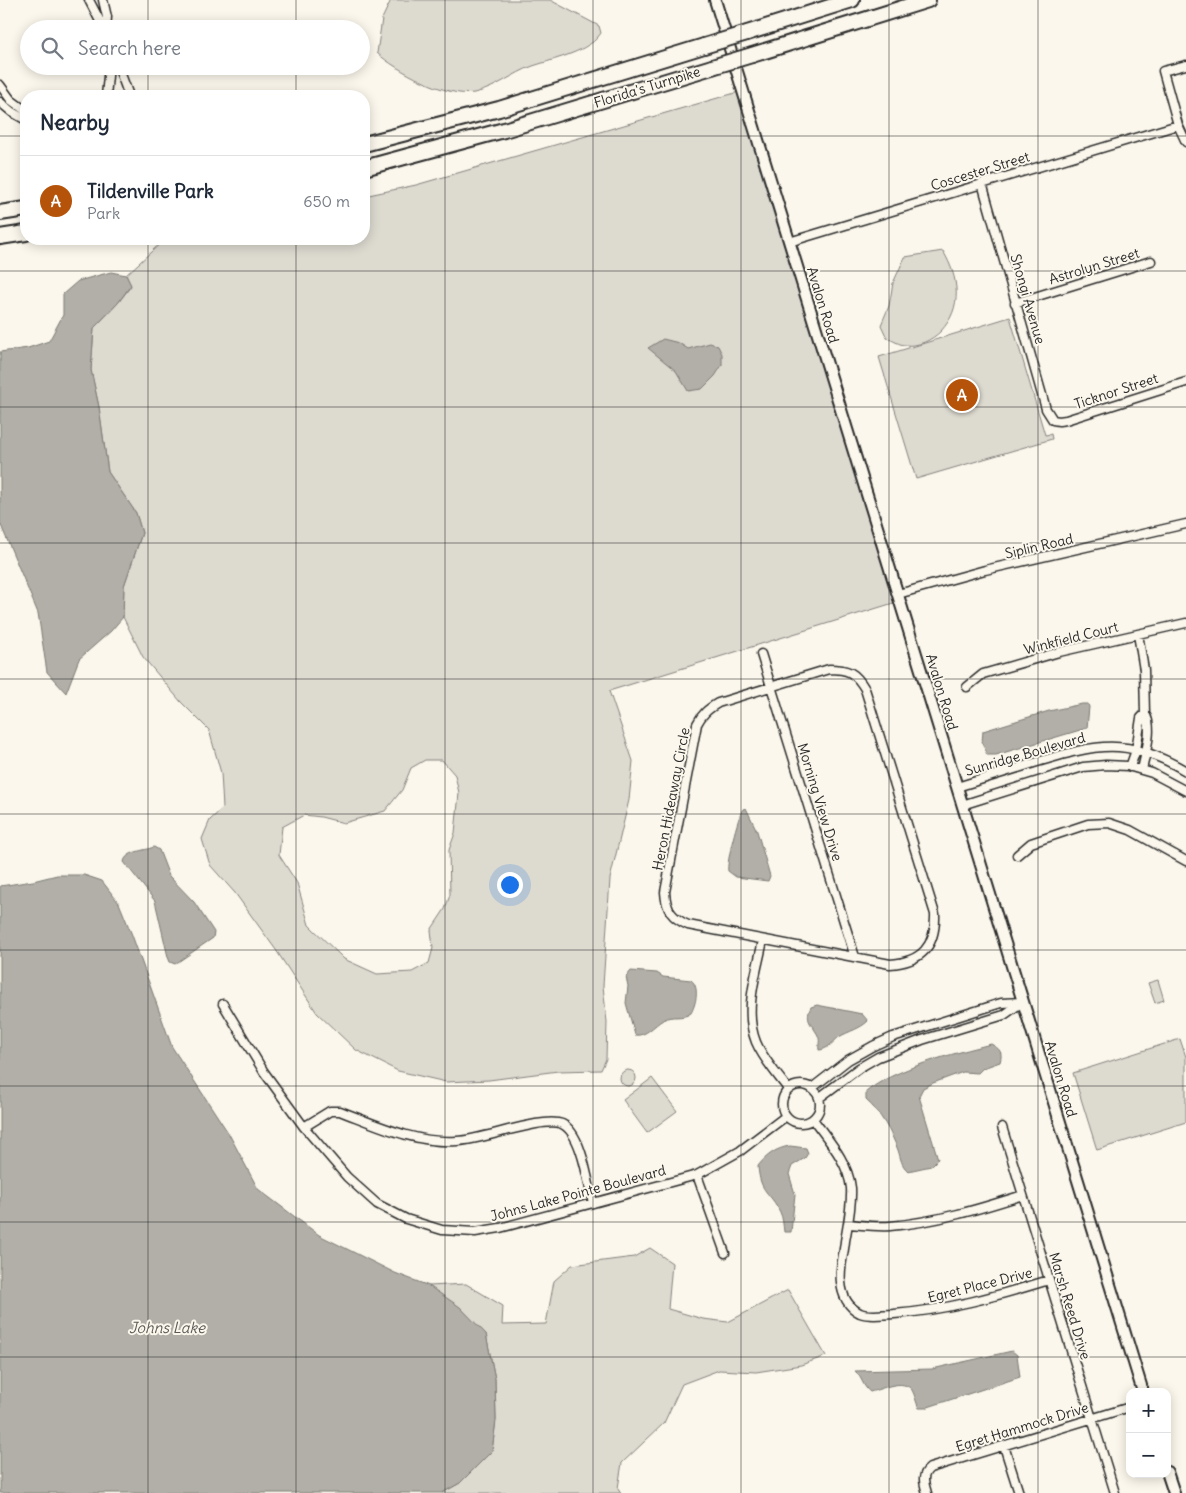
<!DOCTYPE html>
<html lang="en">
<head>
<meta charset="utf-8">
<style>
	:root { --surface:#fff; --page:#f2f2f3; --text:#1f2937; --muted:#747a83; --line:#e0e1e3; --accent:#b45309 }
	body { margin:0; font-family:Delius,sans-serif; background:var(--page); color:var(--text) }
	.controls { position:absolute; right:15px; bottom:15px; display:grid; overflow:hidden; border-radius:10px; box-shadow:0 2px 12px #0003 }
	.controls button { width:45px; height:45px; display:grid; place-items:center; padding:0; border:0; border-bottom:1px solid var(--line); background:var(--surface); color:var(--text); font:25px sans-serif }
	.you { position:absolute; left:509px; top:884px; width:18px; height:18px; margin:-12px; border:4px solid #fff; border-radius:50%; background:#1a73e8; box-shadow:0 0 0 8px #1a73e833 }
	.badge { display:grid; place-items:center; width:32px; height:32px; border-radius:50%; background:var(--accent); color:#fff; font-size:16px; font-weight:700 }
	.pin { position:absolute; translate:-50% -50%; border:2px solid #fff; box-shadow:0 1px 5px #0006 }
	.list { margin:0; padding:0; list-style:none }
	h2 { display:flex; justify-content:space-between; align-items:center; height:65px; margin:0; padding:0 20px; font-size:21px }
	h2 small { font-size:16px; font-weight:400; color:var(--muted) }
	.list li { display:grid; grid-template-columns:32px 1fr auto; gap:15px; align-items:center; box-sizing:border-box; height:90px; padding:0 20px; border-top:1px solid var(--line) }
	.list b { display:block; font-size:19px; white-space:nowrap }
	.list p { margin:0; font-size:16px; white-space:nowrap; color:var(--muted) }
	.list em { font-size:16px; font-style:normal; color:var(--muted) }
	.icon { flex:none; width:28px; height:28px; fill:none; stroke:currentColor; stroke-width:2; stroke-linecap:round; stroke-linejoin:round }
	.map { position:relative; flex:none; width:1186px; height:1493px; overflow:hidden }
	.search { position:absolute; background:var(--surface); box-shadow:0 2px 12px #0003; left:20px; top:20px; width:350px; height:55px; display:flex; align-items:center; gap:12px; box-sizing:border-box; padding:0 18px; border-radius:28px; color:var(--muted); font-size:19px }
	.panel { position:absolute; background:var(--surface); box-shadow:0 2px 12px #0003; left:20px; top:90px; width:350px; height:155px; border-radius:20px }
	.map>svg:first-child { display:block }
</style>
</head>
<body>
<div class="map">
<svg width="1186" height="1493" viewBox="0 0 1186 1493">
	<rect width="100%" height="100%" fill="#fbf7ec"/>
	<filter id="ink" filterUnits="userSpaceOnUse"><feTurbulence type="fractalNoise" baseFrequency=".02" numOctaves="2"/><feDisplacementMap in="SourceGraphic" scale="10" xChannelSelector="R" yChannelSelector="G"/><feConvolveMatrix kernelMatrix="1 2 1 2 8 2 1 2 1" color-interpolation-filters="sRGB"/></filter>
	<g filter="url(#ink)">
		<path fill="#dddad0" stroke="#84827e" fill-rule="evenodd" d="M391,0h159l49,26 2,7c-3,4 -6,8 -11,11 -16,11 -39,16 -57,22 -20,7 -38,23 -59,27 -27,5 -78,-23 -97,-40l5,-34z
			M742,91l158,510 -291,90 24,70 -4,39 -19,79 -7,107 4,36 -1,37 -5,11 -43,1 -69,9 -43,2 -48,-11 -42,-21 -39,-37 -41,-63 -41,-57 -25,-28 -8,-26 8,-19 13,-12 -2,-35 -12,-43 -28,-28 -38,-45 -20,-40 1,-31 18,-53 -6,-20 -28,-41 -9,-65 -8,-37 3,-42 24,-25 13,-17 -5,-11 38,-35 8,-1h192v-43l52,-11zM425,760h17l13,15 4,18 -4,40 -6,17 1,45 -5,14 -14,21 2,18 -4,15 -17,9 -35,2 -33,-15 -35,-34 -12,-42 -18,-28 3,-28 22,-12 17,2 23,6 41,-12 17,-21 9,-22z
			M943,251c16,27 20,56 -2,80 -9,9 -23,16 -36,14 -5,0 -13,-5 -18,-7l-6,-13 8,-19 4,-23 12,-26z
			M1010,317l35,118 6,-1 1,5 -136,40 -37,-122z
			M1158,980l6,20 -9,3 -7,-20z
			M1180,1039l6,18v65l-89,28 -24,-77z
			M620 1078a8 8 0 1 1 16 0a8 8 0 1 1-16 0Z
			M652,1078l25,33 -30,22 -24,-33z
			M650,1248l22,15 -4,46 35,10 25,3 60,-32 38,66 -25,9 -45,7 -37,-2 -37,14 -18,39 -42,40 -4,25 3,5h-179l18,-10 32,-32 4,-31 -1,-41 -9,-45 -57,-48 37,-2 37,22 -1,19 44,-1 8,-43 18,-16 62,-8z"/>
		<path fill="#b1afa7" stroke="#7b7a75" d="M111,272l15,3 5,10 -13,18 -24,25 -3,42 8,37 9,65 28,41 6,20 -18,53 -1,31 -12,14 -32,28 -13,34 -19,-21 -9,-59 -38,-90v-171l28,-4 21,-7 14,-26v-21l15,-13z
			M663,339l16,4 9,6 22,-6 8,3 4,8v11l-7,11 -13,13 -14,2 -12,-20 -28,-23z
			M1082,704h6l1,3 -2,21 -91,27h-9l-5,-13 1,-11 66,-20z
			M746,808l11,23 13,45 -2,5 -32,-4 -8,-6c-2,-8 10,-55 15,-62z
			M154,847l5,3 10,26 25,26 20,30 -1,6 -38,26 -5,-2 -2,-5 -13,-56 -31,-39c2,-11 20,-11 30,-15z
			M57,875h27l18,6 17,22 13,32 40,112 57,87 29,55 61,46 76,38 34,13 31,21 26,27 9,45 1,41 -4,31 -32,32 -18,10h-442v-607l33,-5z
			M631,971l26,2 6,4 28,3c9,7 5,24 0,33 -9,7 -19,1 -28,7 -9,5 -17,17 -28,15l-9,-32 2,-17 -2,-9z
			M817,1005l45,9 6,7c-8,8 -19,10 -29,16 -6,5 -12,13 -20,13 -1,-5 1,-8 0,-12 -4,-12 -16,-16 -8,-31z
			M991,1044c9,5 12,8 9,18l-17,6 -5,5 -15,-1 -30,11 -10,5 -4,8 19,63 -7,7 -23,5c-7,-6 -7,-12 -10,-21 -7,-18 -17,-37 -32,-50v-8c27,-23 89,-39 125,-48z
			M790,1146l16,2 2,5 -3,5 -13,8 -3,8 6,20 -4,38h-7c-1,-7 -1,-14 -4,-20 -10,-21 -20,-18 -22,-46 9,-11 18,-18 32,-20z
			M1012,1351l5,4 3,22 -95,31h-6c-3,-5 -4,-13 -7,-18 -9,-12 -30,-1 -42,2 -7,-5 -8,-15 -15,-21l77,-2z"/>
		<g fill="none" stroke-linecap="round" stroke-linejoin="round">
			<defs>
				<path id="minor" d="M89,0l15,29
					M103,0l4,17 -1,12
					M1186,65l-23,6 15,54 8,17
					M118,66l11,30
					M0,85l11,15 15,11
					M106,96l3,-30
					M0,102l12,10 14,8
					M982,183l64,226 7,11 6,1 7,-1 120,-38
					M789,242l389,-117
					M1015,303l136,-42
					M898,594l87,-24 201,-46
					M1138,634l6,36 1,44
					M761,654l94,303
					M829,669c19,0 26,3 36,20l70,225c1,32 -13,48 -45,50l-202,-39c-16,-7 -22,-15 -23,-33l32,-168c5,-10 11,-15 21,-21z
					M967,687l16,-13 76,-22 127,-29
					M1130,767l6,-17 5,-32 4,-4c9,13 0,41 -3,56
					M957,787c26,-8 52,-16 77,-24 62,-19 93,-27 152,8
					M962,805l121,-38 23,-2 22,1 24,7 34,18
					M1017,855l14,-12 57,-19 21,-1 21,7 56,31
					M763,940c-6,32 -20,70 -7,102 7,17 21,32 32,47
					M223,1004l41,68 40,55 43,50 30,27 29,15 36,11 33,2 25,-4 197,-53 43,-24 46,-35
					M782 1104a19 19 0 1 1 38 0a19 19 0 1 1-38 0Z
					M812,1088l36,-28 25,-14 20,-9 108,-34 22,-1
					M819,1098l40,-30 19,-11 44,-17 82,-25 17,-12
					M813,1119c15,21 35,42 38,69 1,17 -3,36 -6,53 -1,13 -6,28 -4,41 1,13 7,25 19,31 10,4 23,1 34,1 54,-4 103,-18 155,-34
					M304,1127l26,-16h10c37,14 77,33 117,30 26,-1 86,-25 105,-17 20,9 26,59 31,79
					M1002,1127l113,366
					M697,1175l28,78
					M848,1224c14,1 28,3 42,2 46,-4 89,-17 133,-31
					M1004,1446l15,47
					M927,1493c-3,-10 -6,-18 3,-25l200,-61"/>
				<path id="secondary" d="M715,0l428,1392
					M1167,1472l7,21"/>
				<path id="motorway" d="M747,33l105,-33
					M752,55l176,-55
					M364,144l135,-35 205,-63
					M364,168l140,-38 208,-63
					M0,213l26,-4
					M0,237l26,-4"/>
			</defs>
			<use href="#minor" stroke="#2b2b2b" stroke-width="11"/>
			<use href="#secondary" stroke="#2b2b2b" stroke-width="14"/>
			<use href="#motorway" stroke="#2b2b2b" stroke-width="18"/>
			<use href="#minor" stroke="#fbf7ec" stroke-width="8"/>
			<use href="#secondary" stroke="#fbf7ec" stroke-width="10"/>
			<use href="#motorway" stroke="#fbf7ec" stroke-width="14"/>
			<defs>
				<path id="motorway-bridge" d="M704,46l43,-13
					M712,67l40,-12"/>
			</defs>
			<use href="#motorway-bridge" stroke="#2b2b2b" stroke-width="18" stroke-linecap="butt"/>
			<use href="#motorway-bridge" stroke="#fbf7ec" stroke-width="14"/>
		</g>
	</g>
	<path fill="none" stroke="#2b2b2b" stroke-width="1" stroke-opacity="0.55" d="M148,0v29M296,0v29M445,0v1493M593,0v1493M741,0v1493M889,0v1493M1038,0v1493M148,66v30M296,66v30M0,136h26M364,136h822M148,239v1254M296,239v1254M0,271h1186M0,407h1186M0,543h1186M0,679h1186M0,814h1186M0,950h1186M0,1086h1186M0,1222h1186M0,1357h1186"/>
	<g text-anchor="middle" stroke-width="4" stroke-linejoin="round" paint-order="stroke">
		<g font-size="14" fill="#2b2b2b" stroke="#fbf7ec">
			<text transform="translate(647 87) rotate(-17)" y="5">Florida's Turnpike</text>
			<text transform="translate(980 171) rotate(-17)" y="5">Coscester Street</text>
			<text transform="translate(1094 266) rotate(-17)" y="5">Astrolyn Street</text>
			<text transform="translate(1028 299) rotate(74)" y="5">Shongi Avenue</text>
			<text transform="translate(823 305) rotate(73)" y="5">Avalon Road</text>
			<text transform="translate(1116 391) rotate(-18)" y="5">Ticknor Street</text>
			<text transform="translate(1039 546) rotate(-13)" y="5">Siplin Road</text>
			<text transform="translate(1071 638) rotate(-14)" y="5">Winkfield Court</text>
			<text transform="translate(942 692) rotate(73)" y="5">Avalon Road</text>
			<text transform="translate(1025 754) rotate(-16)" y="5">Sunridge Boulevard</text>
			<text transform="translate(671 799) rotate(-79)" y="5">Heron Hideaway Circle</text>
			<text transform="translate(820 802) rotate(73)" y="5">Morning View Drive</text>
			<text transform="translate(1061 1079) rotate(73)" y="5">Avalon Road</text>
			<text transform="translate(578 1193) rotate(-15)" y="5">Johns Lake Pointe Boulevard</text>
			<text transform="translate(980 1285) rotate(-14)" y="5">Egret Place Drive</text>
			<text transform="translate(1070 1306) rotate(73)" y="5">Marsh Reed Drive</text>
			<text transform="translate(1022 1427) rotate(-17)" y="5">Egret Hammock Drive</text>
		</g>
		<g font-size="15" font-style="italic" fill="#5a5956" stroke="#fbf7ec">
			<text x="167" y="1333">Johns Lake</text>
		</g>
	</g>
</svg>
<div class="controls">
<button>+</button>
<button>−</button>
</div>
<div class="you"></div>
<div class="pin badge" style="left:962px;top:395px">A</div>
<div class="search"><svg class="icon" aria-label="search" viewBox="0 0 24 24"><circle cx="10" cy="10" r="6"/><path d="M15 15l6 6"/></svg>Search here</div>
<section class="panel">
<h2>Nearby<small></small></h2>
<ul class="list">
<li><span class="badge">A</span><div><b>Tildenville Park</b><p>Park</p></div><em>650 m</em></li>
</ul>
</section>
</div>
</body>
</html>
